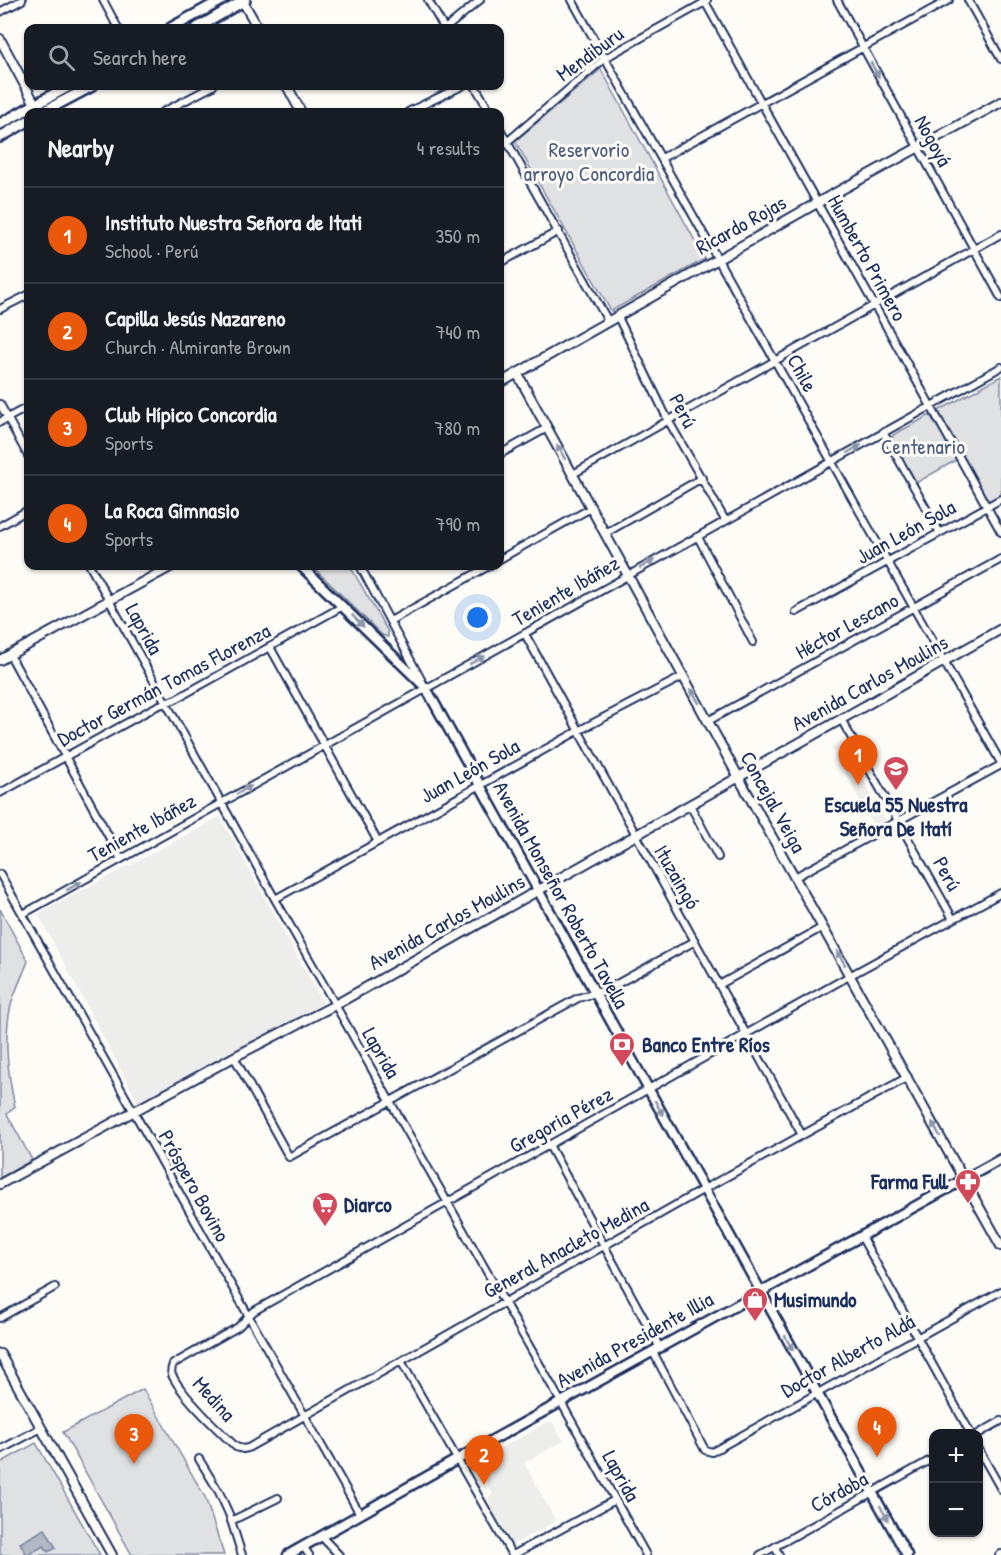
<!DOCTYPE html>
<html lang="en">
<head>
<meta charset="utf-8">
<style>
	:root { --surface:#171b24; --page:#20242c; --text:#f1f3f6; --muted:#9ea1a6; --line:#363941; --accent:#ea580c }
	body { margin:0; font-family:"Patrick Hand",sans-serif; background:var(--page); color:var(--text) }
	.controls { position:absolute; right:18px; bottom:18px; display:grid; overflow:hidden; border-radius:12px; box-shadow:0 2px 4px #0004 }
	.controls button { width:54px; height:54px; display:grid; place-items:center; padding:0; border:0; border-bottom:2px solid var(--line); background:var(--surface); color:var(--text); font:30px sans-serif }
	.you { position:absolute; left:478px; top:618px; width:21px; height:21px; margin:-15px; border:4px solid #fff; border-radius:50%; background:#1a73e8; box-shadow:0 0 0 9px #1a73e833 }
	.badge { display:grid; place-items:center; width:39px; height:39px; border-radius:50%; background:var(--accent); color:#fff; font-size:20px; font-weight:700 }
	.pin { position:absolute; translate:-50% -50px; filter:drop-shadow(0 2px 3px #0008) }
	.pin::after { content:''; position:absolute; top:32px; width:21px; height:18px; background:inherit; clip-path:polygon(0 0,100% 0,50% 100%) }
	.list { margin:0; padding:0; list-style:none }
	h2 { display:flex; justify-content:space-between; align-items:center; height:78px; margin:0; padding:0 24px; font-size:26px }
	h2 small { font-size:20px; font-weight:400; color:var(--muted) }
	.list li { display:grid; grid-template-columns:39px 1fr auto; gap:18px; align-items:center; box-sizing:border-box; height:96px; padding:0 24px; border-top:2px solid var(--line) }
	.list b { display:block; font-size:22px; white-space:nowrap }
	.list p { margin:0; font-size:20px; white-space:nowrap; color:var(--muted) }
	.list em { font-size:20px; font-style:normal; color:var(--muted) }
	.icon { flex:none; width:33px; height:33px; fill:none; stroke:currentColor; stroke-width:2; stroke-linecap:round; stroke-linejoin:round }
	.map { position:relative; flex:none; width:1001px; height:1555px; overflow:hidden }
	.search { position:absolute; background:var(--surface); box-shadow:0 2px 4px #0004; left:24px; top:24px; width:480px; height:66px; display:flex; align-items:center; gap:15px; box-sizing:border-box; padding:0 21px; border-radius:12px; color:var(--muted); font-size:22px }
	.panel { position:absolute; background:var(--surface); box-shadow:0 2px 4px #0004; left:24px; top:108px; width:480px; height:462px; border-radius:12px }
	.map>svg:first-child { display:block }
</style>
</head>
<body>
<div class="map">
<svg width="1001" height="1555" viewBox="0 0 1001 1555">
	<rect width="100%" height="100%" fill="#fdfcf7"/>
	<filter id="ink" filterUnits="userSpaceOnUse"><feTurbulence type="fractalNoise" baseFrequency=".0167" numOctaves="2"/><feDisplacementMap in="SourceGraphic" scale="12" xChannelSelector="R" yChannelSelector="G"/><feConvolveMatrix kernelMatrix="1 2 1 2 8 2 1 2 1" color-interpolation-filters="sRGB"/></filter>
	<g filter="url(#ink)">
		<path fill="#edeeec" d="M842,741l44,81 -11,6 -44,-81z
			M220,817l103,186 -185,99 -100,-188z
			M548,1422l5,1 10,18 -39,22 32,58 -44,24 -25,-47 6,-4 -18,-32z"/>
		<path fill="#e0e1e3" stroke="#7e88a0" stroke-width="1.5" d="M601,69l104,190 -94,52 -96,-170z
			M1001,376v120l-13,7 -50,-92z
			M930,415l28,44 -42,24 -24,-44 1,-4z
			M312,566h38l38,66v5l-6,-2z
			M0,909l28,52c-5,14 -13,29 -17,44 -8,34 -3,69 4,102l-8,7 25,46 -32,18z
			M143,1389l62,108 19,58h-92l-69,-123z
			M36,1443l64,112h-100v-92z"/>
		<path fill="#b3b8c5" stroke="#76819c" stroke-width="1.5" d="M45,1529l11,19 -8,4 -4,-6 -17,9 -7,-12z"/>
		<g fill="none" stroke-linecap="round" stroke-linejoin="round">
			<defs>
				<path id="minor" d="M103,0l15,28
					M428,0l16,28
					M572,0l429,763
					M704,0l297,532
					M837,0l164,298
					M968,0l33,59
					M0,12l22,-12
					M446,28l34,-28
					M475,86l15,26
					M163,112l50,-26
					M408,112l54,-26
					M500,129l108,192
					M500,146l7,-4 98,-84 102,-57
					M662,158l287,-158
					M500,263l59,-32
					M0,309l28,-14
					M617,315l51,105 57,100
					M0,404l28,52
					M0,422l28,-15
					M883,432l57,101
					M500,454l47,-26
					M573,474l428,-240
					M0,526l28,-16
					M606,533l96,-55
					M698,537l55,105
					M500,559l91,-51
					M90,566l185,333 286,503 85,153
					M360,566l63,117
					M796,612l205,-113
					M390,621l99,-55
					M525,634l277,501
					M270,647l108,195
					M10,655l111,204
					M841,719l112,200
					M708,721l293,-162
					M0,793l157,-87 19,-7 167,-93
					M690,805l28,52
					M0,874l360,640
					M795,877l206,-112
					M275,899l303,-168 106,-55
					M23,914l978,-547
					M719,985l104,-58
					M234,1057l55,100 289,-159 28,-8 89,-49
					M908,1077l-204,112 -456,259 -5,1 -7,-2c-18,-17 -52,-49 -63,-70 -3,-4 -2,-8 0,-13l65,-37 16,-16 597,-336 150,-82
					M549,1145l111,203
					M861,1236l110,198
					M0,1318l55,-31
					M653,1352l52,98 7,2 289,-161
					M401,1361l111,194
					M978,1434l23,-13
					M978,1448l23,41
					M0,1450l41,-22
					M199,1459l20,33 10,22 13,41
					M231,1521l47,-23
					M321,1536l18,19
					M303,1546l6,9
					M775,1547l4,8
					M513,1555l102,-55
					M760,1555l174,-97
					M999,1555l2,-1"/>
				<path id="tertiary" d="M242,0l16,28
					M0,39l35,65
					M287,86l14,26
					M517,373l222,405 262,468
					M500,383l317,-180 184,-101
					M0,660l172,-94
					M0,1184l234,-127 101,-52 666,-376
					M0,1354l112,201"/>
				<path id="secondary" d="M301,566l125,122 481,867
					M288,1555l170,-96 543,-300"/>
				<path id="primary" d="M171,28l51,-28
					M197,28l48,-28
					M43,112l49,-26
					M0,124l69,-38
					M0,137l28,-16"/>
			</defs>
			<use href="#minor" stroke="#1b2f5e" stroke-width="10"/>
			<use href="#tertiary" stroke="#1b2f5e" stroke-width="12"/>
			<use href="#secondary" stroke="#1b2f5e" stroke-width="13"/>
			<use href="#primary" stroke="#1b2f5e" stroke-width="14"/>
			<use href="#minor" stroke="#fdfcf7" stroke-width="6"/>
			<use href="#tertiary" stroke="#fdfcf7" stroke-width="8"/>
			<use href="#secondary" stroke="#fdfcf7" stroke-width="8"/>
			<use href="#primary" stroke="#fdfcf7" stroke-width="9"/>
		</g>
		<defs><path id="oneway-solid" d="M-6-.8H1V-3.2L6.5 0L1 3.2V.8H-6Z" transform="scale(1.5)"/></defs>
		<g fill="#8c96aa">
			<use href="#oneway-solid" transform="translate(875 70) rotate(61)"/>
			<use href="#oneway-solid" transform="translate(854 449) rotate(-30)"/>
			<use href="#oneway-solid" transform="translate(561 452) rotate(-119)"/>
			<use href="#oneway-solid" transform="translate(647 564) rotate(-29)"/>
			<use href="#oneway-solid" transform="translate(358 621) rotate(45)"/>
			<use href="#oneway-solid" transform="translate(477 660) rotate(-29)"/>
			<use href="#oneway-solid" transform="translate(695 696) rotate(-119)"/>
			<use href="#oneway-solid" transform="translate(244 790) rotate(-29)"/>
			<use href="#oneway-solid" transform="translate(74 886) rotate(-29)"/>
			<use href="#oneway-solid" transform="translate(841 958) rotate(-120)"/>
			<use href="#oneway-solid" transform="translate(659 1108) rotate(61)"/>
			<use href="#oneway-solid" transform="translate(936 1129) rotate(-119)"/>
			<use href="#oneway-solid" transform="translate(789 1343) rotate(61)"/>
			<use href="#oneway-solid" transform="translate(884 1513) rotate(61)"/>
		</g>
	</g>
	<defs>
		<symbol id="school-pin" viewBox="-11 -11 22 30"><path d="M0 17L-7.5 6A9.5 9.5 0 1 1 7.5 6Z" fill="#d1495b" stroke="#fdfcf7"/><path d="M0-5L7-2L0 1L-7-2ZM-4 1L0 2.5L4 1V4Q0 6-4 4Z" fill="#fff"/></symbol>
		<symbol id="bank-pin" viewBox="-11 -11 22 30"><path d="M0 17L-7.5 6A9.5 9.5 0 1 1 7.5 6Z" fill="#d1495b" stroke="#fdfcf7"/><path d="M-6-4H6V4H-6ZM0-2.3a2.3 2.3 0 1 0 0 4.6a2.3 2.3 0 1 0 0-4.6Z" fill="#fff"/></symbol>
		<symbol id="pharmacy-pin" viewBox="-11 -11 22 30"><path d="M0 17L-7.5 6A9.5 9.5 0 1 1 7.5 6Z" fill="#d1495b" stroke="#fdfcf7"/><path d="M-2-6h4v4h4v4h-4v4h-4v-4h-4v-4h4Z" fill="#fff"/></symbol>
		<symbol id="supermarket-pin" viewBox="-11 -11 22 30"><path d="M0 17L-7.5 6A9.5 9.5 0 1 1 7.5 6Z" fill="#d1495b" stroke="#fdfcf7"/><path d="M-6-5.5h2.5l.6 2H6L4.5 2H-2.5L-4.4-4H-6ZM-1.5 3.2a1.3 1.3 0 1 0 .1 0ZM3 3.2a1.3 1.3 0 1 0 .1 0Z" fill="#fff"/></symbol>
		<symbol id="shop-pin" viewBox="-11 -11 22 30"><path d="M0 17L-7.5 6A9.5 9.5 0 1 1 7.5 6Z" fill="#d1495b" stroke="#fdfcf7"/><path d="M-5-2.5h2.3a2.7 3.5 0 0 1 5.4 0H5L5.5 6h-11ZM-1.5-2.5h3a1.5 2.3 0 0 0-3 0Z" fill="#fff"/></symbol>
	</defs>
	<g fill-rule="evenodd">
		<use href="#school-pin" x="881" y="754" width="30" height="40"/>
		<use href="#bank-pin" x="607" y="1030" width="30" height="40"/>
		<use href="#pharmacy-pin" x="953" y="1167" width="30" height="40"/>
		<use href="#supermarket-pin" x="310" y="1190" width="30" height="40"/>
		<use href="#shop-pin" x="740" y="1285" width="30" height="40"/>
	</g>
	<g text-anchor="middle" stroke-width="6" stroke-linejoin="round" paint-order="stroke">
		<g font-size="21" fill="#1b2f5e" stroke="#fdfcf7">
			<text transform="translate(590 54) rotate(-36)" y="7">Mendiburu</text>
			<text transform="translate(933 141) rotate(61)" y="7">Nogoyá</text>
			<text transform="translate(741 225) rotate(-29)" y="7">Ricardo Rojas</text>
			<text transform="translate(867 258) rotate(61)" y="7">Humberto Primero</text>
			<text transform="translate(802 373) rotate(61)" y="7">Chile</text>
			<text transform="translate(683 411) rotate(62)" y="7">Perú</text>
			<text transform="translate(906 532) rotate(-29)" y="7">Juan León Sola</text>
			<text transform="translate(566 591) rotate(-30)" y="7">Teniente Ibáñez</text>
			<text transform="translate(847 626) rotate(-29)" y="7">Héctor Lescano</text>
			<text transform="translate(144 629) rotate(61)" y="7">Laprida</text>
			<text transform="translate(870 683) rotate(-29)" y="7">Avenida Carlos Moulins</text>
			<text transform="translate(164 685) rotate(-28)" y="7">Doctor Germán Tomas Florenza</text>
			<text transform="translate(470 771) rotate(-29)" y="7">Juan León Sola</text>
			<text transform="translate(773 802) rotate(61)" y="7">Concejal Veiga</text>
			<text transform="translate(142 828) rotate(-29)" y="7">Teniente Ibáñez</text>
			<text transform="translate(947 874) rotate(61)" y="7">Perú</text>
			<text transform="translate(677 877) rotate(60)" y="7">Ituzaingó</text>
			<text transform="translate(561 895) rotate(61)" y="7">Avenida Monseñor Roberto Tavella</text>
			<text transform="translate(447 922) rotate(-29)" y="7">Avenida Carlos Moulins</text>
			<text transform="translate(381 1053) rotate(60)" y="7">Laprida</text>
			<text transform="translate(561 1120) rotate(-29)" y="7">Gregoria Pérez</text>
			<text transform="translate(194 1186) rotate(61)" y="7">Próspero Bovino</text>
			<text transform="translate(566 1248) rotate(-29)" y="7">General Anacleto Medina</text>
			<text transform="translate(635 1340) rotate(-29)" y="7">Avenida Presidente Illia</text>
			<text transform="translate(848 1356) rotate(-29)" y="7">Doctor Alberto Aldá</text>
			<text transform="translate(214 1399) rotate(48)" y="7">Medina</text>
			<text transform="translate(621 1476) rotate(61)" y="7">Laprida</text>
			<text transform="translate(839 1492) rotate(-29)" y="7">Córdoba</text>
		</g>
		<g font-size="21" fill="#4c5c7f" stroke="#fdfcf7">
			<text x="589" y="157">Reservorio<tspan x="589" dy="24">arroyo Concordia</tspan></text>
			<text x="923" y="454">Centenario</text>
		</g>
		<g font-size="21" font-weight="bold" fill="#1b2f5e" stroke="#fdfcf7" text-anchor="start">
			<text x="896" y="812" text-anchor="middle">Escuela 55 Nuestra<tspan x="896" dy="24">Señora De Itatí</tspan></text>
			<text x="642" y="1052">Banco Entre Ríos</text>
			<text x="948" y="1189" text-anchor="end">Farma Full</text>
			<text x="344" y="1212">Diarco</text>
			<text x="774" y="1307">Musimundo</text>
		</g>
	</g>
</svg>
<div class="controls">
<button>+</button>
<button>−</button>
</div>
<div class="you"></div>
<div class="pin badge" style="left:858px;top:785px">1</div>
<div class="pin badge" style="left:484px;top:1485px">2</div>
<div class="pin badge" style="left:134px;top:1464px">3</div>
<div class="pin badge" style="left:877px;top:1457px">4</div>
<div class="search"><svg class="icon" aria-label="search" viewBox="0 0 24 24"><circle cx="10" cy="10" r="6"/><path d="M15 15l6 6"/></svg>Search here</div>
<section class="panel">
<h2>Nearby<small>4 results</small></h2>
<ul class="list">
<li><span class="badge">1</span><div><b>Instituto Nuestra Señora de Itati</b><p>School · Perú</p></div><em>350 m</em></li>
<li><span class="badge">2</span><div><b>Capilla Jesús Nazareno</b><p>Church · Almirante Brown</p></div><em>740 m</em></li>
<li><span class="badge">3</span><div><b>Club Hípico Concordia</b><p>Sports</p></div><em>780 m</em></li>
<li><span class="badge">4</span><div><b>La Roca Gimnasio</b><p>Sports</p></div><em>790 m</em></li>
</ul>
</section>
</div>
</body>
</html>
